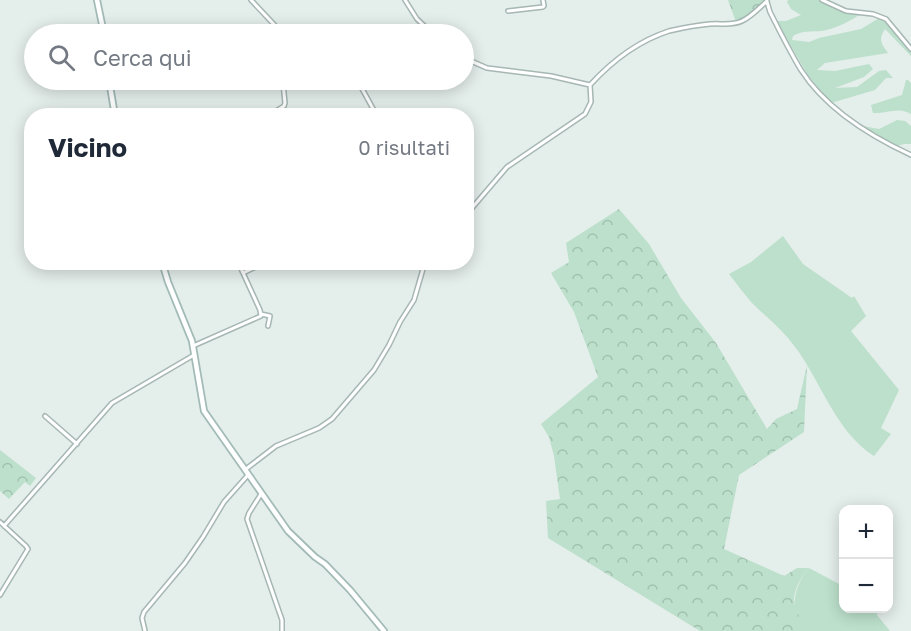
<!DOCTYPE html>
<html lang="it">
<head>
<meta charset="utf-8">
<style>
	:root { --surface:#fff; --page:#f2f2f3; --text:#1f2937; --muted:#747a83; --line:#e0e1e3 }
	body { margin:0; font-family:"Golos Text",sans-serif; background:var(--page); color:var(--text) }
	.controls { position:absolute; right:18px; bottom:18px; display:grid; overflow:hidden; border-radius:12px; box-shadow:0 3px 15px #0003 }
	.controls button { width:54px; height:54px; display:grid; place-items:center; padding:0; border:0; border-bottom:2px solid var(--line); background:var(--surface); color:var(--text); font:30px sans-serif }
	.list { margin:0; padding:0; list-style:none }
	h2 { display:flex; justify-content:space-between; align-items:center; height:78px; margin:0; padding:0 24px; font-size:26px }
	h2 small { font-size:20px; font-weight:400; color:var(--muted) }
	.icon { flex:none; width:33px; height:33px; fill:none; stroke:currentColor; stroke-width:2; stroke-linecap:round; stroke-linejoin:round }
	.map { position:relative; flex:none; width:911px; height:631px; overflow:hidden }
	.search { position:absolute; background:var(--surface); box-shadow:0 3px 15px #0003; left:24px; top:24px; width:450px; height:66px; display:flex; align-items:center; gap:15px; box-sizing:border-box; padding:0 21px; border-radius:33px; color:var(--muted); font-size:22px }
	.panel { position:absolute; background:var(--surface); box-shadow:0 3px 15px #0003; left:24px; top:108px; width:450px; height:162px; border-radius:24px }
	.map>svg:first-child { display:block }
</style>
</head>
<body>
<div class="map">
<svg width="911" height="631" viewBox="0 0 911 631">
	<defs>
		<pattern id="forest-crowns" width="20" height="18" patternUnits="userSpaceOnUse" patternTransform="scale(1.5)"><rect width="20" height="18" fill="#bce0cb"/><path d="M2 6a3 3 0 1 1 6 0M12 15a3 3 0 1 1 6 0" fill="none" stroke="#a1c1af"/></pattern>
	</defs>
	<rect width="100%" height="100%" fill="#e4eeeb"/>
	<path fill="#bce0cb" d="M788,0h36l16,9 22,4c-13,9 -25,15 -40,18 -12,1 -18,-1 -29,5l-1,4 17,2 10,-4 42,-9 20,-12 30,33v6l-26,-27c-7,11 -4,14 3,24l-63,10 -8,7 18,1 34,-7 4,5 -9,8 -29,11 22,-1 22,-16 7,-1 7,8h-7l-11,12 -44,13 -23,-28 -32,-54h10l15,-6 -10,-6 -4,-7z
		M906,80h2l3,3v31c-13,-8 -24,0 -38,-1l-2,-8 31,-10z
		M897,120l8,1 6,5v18h-7l-7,2 -34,-20 16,3z
		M783,236l20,28 49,34 2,-2 12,20 -15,15 48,59 -18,38 10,6 -17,22c-42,-27 -54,-81 -86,-118 -11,-13 -24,-23 -36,-35 -8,-9 -15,-19 -23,-29l22,-12z
		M809,568l32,17 2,-1 1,24 34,1 -1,6 13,16h-93c-5,-23 -4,-45 12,-63z"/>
	<path fill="url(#forest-crowns)" d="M728,0h36l-12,13 -16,9z
		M619,209l30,35 32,54 35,45 51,86 9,-10 21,-10 10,-44 -3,67 -65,43 -15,74 60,27 13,-8h12c-8,9 -16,22 -15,35 1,5 4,9 5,14 0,5 -2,9 -2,14h-97l-152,-93 -2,-37 14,-2 -6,-43 -5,-19 -8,-13 57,-47 -24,-65 -23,-39 18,-11 -3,-19z
		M0,450l36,28 -6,8 -5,-4 -16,17 -9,-8z"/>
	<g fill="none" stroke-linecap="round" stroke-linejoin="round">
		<defs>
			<path id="street" d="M251,0l32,34
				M405,0l12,19 16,15
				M822,0l24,11 27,3 13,5 25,30
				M767,2l3,10c10,20 20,40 31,58 25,39 69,66 110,85
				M508,11l35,-4 1,-1 -1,-6
				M416,34l9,-6
				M464,58l23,10 64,8 39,9
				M359,80l1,5 17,31
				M218,115l1,1
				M268,116l16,-10 1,-3 -2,-20 2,-3
				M466,215l41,-48 78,-53 6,-12 -1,-17c22,-24 48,-44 79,-54 13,-3 28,-6 41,-7 11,-1 22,2 32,-3 9,-4 17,-13 25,-20
				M243,273l23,-11
				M261,314l9,2 -2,10
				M193,346l68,-30 -1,-6 -22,-48
				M45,416l32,28
				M246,469l30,-23 43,-18 13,-9 42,-49 15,-25 11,-23 14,-22 9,-31 4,-7
				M261,494l-12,19 -2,6 35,101v11
				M0,522l26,24 2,3 -28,46
				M4,526l108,-123 82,-48
				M145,631l-3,-13 2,-6 41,-49 18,-26 21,-35 24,-27"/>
			<path id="secondary" d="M97,0l7,34
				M109,80l6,36
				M162,262l6,20 24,59 12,70 84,120 27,26 10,7 25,26 34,41"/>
		</defs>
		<use href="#street" stroke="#a6b7b4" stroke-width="6"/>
		<use href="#secondary" stroke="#a2bbb6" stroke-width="8"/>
		<use href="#street" stroke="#fff" stroke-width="3"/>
		<use href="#secondary" stroke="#fff" stroke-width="4.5"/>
	</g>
</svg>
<div class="controls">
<button>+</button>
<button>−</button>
</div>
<div class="search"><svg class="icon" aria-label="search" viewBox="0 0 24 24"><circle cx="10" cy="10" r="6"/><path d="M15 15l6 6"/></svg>Cerca qui</div>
<section class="panel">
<h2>Vicino<small>0 risultati</small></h2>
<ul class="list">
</ul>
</section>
</div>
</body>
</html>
